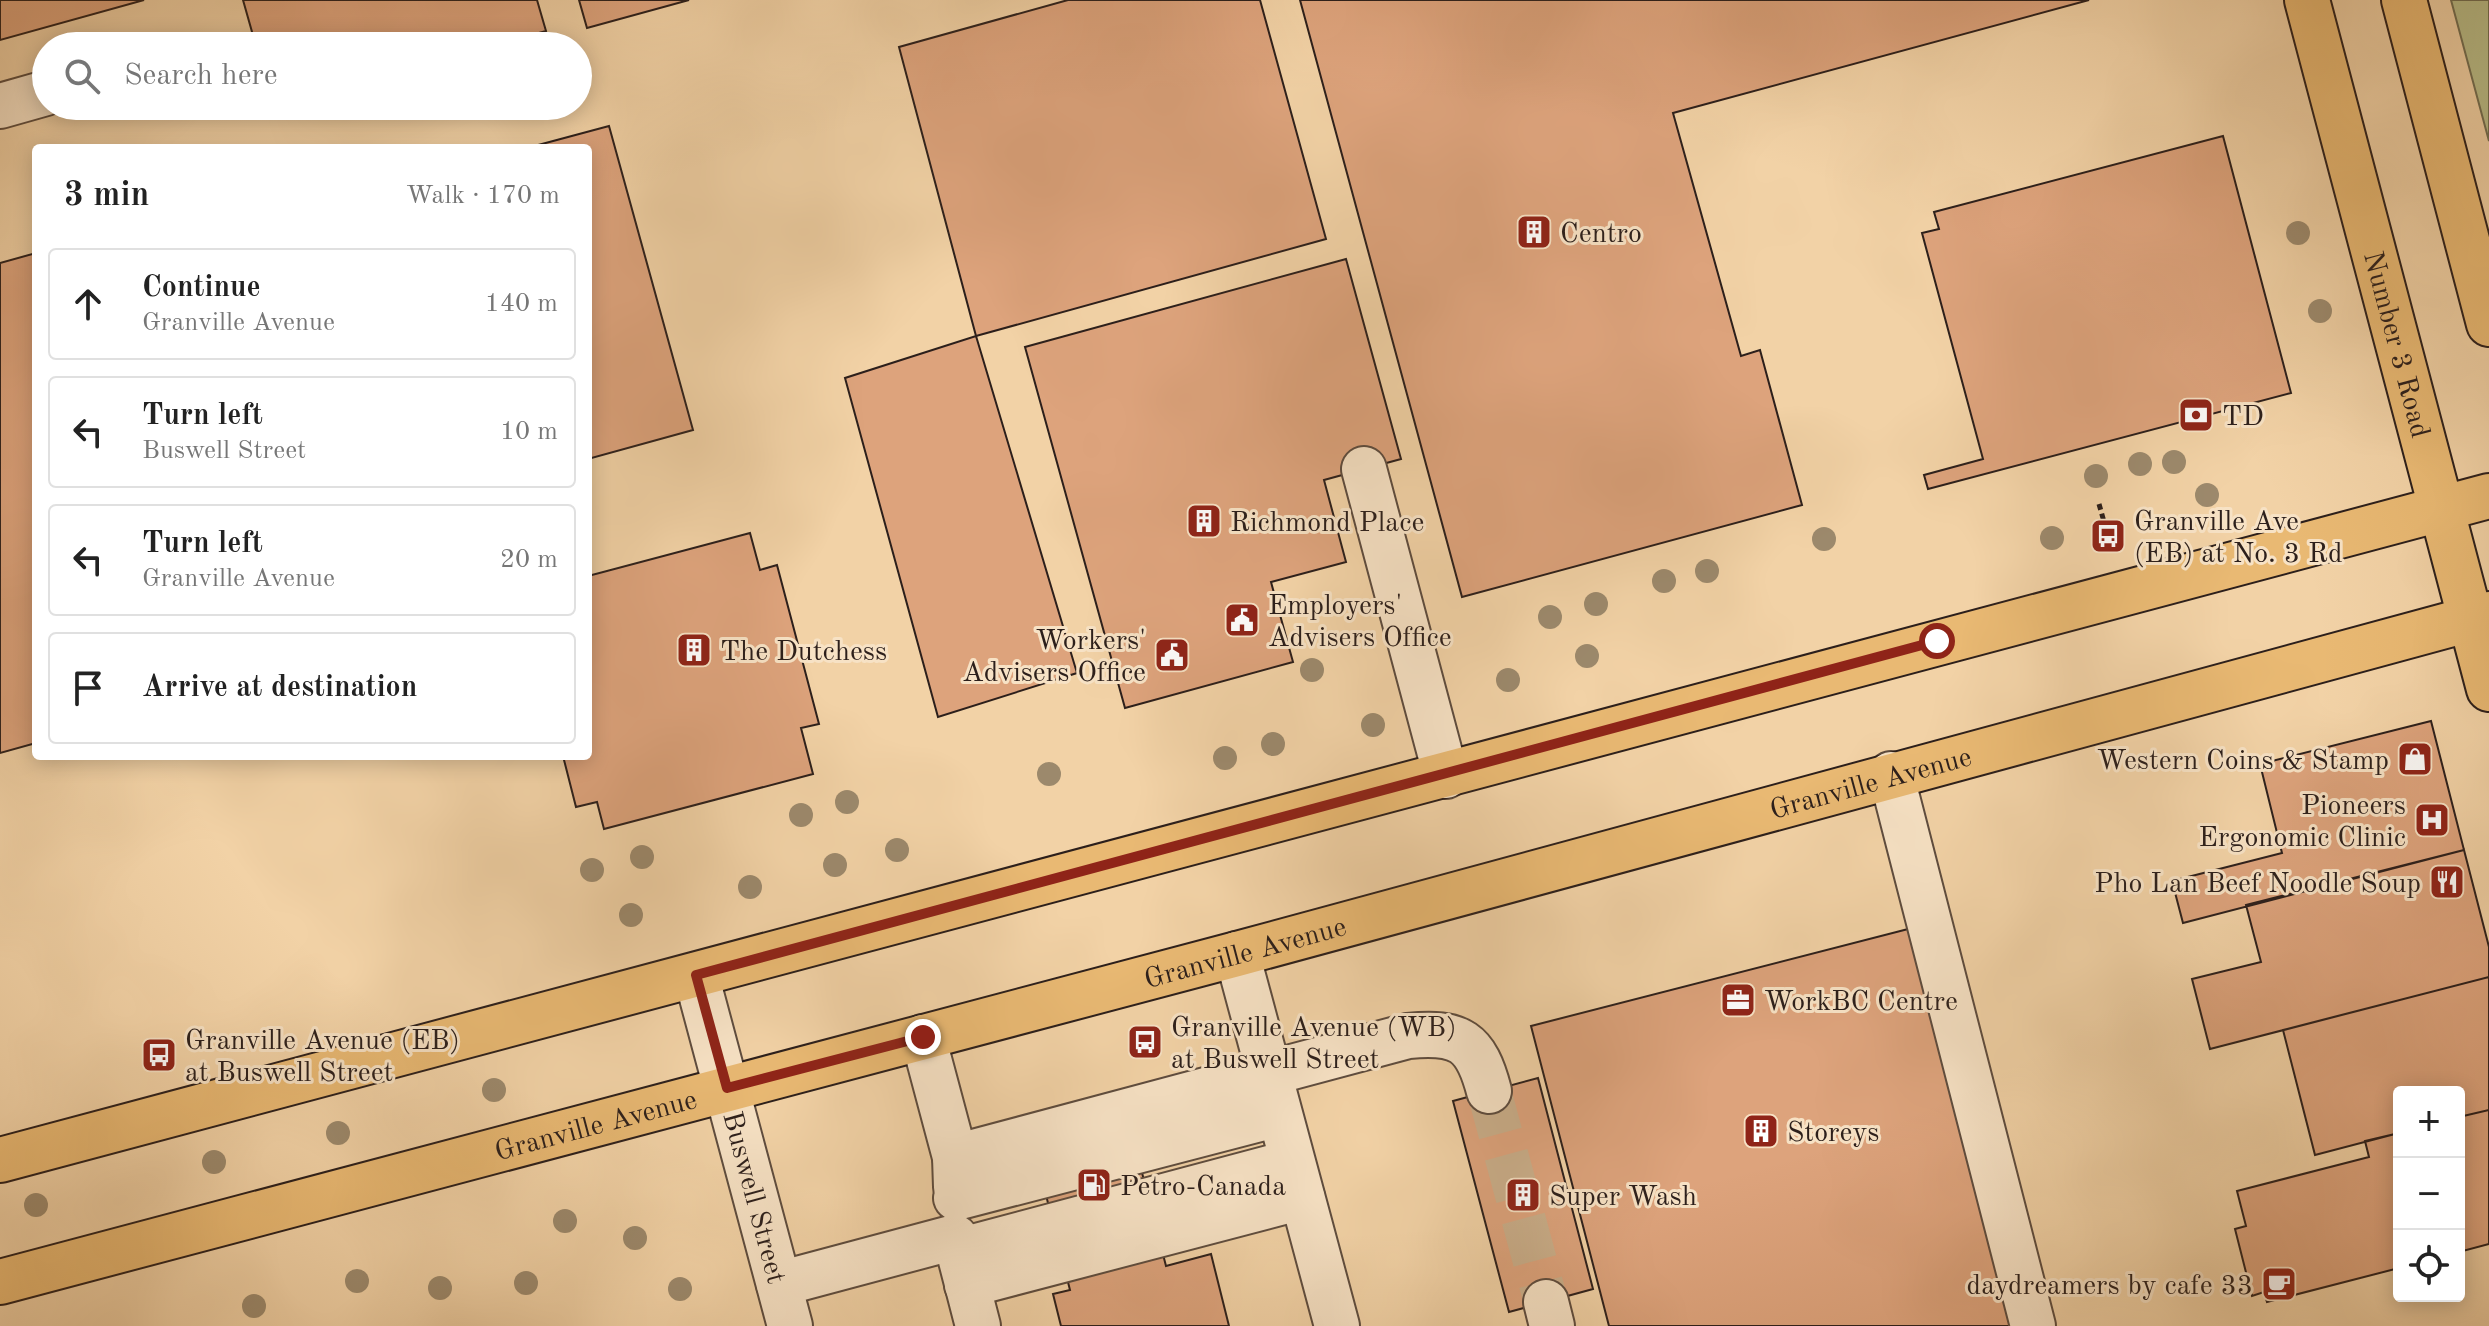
<!DOCTYPE html>
<html lang="en">
<head>
<meta charset="utf-8">
<style>
	:root { --surface:#fff; --page:#f6f6f6; --text:#222; --muted:#767676; --line:#e0e0e0 }
	body { margin:0; font-family:"Old Standard TT",serif; background:var(--page); color:var(--text) }
	.controls { position:absolute; right:24px; bottom:24px; display:grid; overflow:hidden; border-radius:8px; box-shadow:0 4px 20px #0003 }
	.controls button { width:72px; height:72px; display:grid; place-items:center; padding:0; border:0; border-bottom:2px solid var(--line); background:var(--surface); color:var(--text); font:40px sans-serif }
	.stop { position:absolute; width:24px; height:24px; margin:-18px; border:6px solid #8f2418; border-radius:50%; background:#fff }
	.stop.end { background:#8f2418; border-color:#fff; box-shadow:0 2px 8px #0008 }
	.list { margin:0; padding:0; list-style:none }
	h2 { display:flex; justify-content:space-between; align-items:center; height:104px; margin:0; padding:0 32px; font-size:34px }
	h2 small { font-size:26px; font-weight:400; color:var(--muted) }
	.list li { display:grid; grid-template-columns:52px 1fr auto; gap:24px; align-items:center; box-sizing:border-box; height:112px; margin:0 16px 16px; padding:0 16px; border:2px solid var(--line); border-radius:8px }
	.list b { display:block; font-size:30px; white-space:nowrap }
	.list p { margin:0; font-size:26px; white-space:nowrap; color:var(--muted) }
	.list em { font-size:26px; font-style:normal; color:var(--muted) }
	.icon { flex:none; width:44px; height:44px; fill:none; stroke:currentColor; stroke-width:2; stroke-linecap:round; stroke-linejoin:round }
	.map { position:relative; flex:none; width:2489px; height:1326px; overflow:hidden }
	.search { position:absolute; background:var(--surface); box-shadow:0 4px 20px #0003; left:32px; top:32px; width:560px; height:88px; display:flex; align-items:center; gap:20px; box-sizing:border-box; padding:0 28px; border-radius:44px; color:var(--muted); font-size:30px }
	.panel { position:absolute; background:var(--surface); box-shadow:0 4px 20px #0003; left:32px; top:144px; width:560px; height:616px; border-radius:8px }
	.map>svg:first-child { display:block }
</style>
</head>
<body>
<div class="map">
<svg width="2489" height="1326" viewBox="0 0 2489 1326">
	<rect width="100%" height="100%" fill="#f2d2a6"/>
	<filter id="stains"><feTurbulence type="fractalNoise" baseFrequency=".0025" numOctaves="4"/><feColorMatrix values="0 0 0 0 .2 0 0 0 0 .09 0 0 0 0 .02 0 0 0 .5 -.17"/></filter>
	<radialGradient id="worn" r=".72"><stop offset=".6" stop-color="#630" stop-opacity="0"/><stop offset="1" stop-color="#630" stop-opacity=".3"/></radialGradient>
	<path fill="#b8bd89" stroke="#726e52" stroke-width="2" d="M2451,0h38v141z"/>
	<path fill="#dda37c" stroke="#2c1f1b" stroke-width="2" d="M0,0h144l-144,40z
		M243,0h294l9,31 -54,15h-236z
		M579,0h110l-102,28z
		M1068,0h192l66,239 -350,97 -77,-289z
		M1300,0h789l-416,113 68,243 19,-6 42,155 -340,92z
		M609,126l84,304 -105,29v-311h-61z
		M2223,136l68,257 -363,96 -4,-14 59,-16 -61,-226 17,-4 -5,-17z
		M36,253v490l-36,10v-490z
		M1346,259l55,200 -77,21 22,82 -75,20 22,80 -168,46 -100,-361z
		M976,336l101,337 -139,44 -93,-339z
		M750,533l10,37 17,-5 42,159 -18,4 12,46 -209,55 -7,-27 -21,5 -13,-51h25v-180z
		M2431,721l33,129 -281,73 -11,-42 110,-28 -22,-89z
		M2464,850l25,97v30l-279,72 -18,-70 69,-17 -15,-57z
		M1912,928l102,398h-405l-78,-300z
		M2489,977v133l-30,7v-25h-60v41l-84,22 -32,-125z
		M1538,1078l55,211 -84,23 -56,-211z
		M1121,1091l45,175 45,-12 18,72h-168l-8,-32 17,-4 -44,-174z
		M2489,1110v134l-30,8v-135z
		M2399,1133v135l-132,34 -3,-10 -12,4 -17,-67 11,-3 -9,-35 132,-34 -4,-16z"/>
	<g fill="none" stroke-linecap="round" stroke-linejoin="round">
		<path stroke="#caae8a" stroke-width="44" stroke-dasharray="44 22" stroke-linecap="butt" d="M1489,1091l57,211"/>
		<defs>
			<g id="minor">
				<path d="M0,106l46,-13"/>
				<path d="M1364,469l82,307"/>
				<path d="M1891,774l142,552"/>
				<path d="M1237,954l100,372"/>
				<path id="s1" d="M696,975l94,351"/>
				<path d="M923,1037l32,120 1,30"/>
				<path d="M955,1157l453,-121c52,-5 68,5 81,55"/>
				<path d="M956,1198l323,-84"/>
				<path d="M958,1251l334,-89"/>
				<path d="M779,1284l176,-47 23,89"/>
				<path d="M967,1285l335,-88"/>
				<path d="M1546,1302l6,24"/>
			</g>
			<g id="major">
				<path id="s2" d="M2307,0l182,689"/>
				<path d="M2404,0l85,324"/>
				<path d="M0,1160l2489,-664"/>
				<path id="s3" d="M0,1282l1237,-328 1252,-340"/>
			</g>
		</defs>
		<use href="#minor" stroke="#5e4c3e" stroke-width="48"/>
		<use href="#major" stroke="#2c1f1b" stroke-width="48"/>
		<path stroke="#2c1f1b" stroke-width="5" stroke-dasharray="6 4" stroke-linecap="butt" d="M2099,504l9,32"/>
		<use href="#minor" stroke="#f7e2c5" stroke-width="44"/>
		<use href="#major" stroke="#e9b973" stroke-width="44"/>
	</g>
	<g fill="#9c896c">
		<circle cx="2298" cy="233" r="12"/>
		<circle cx="2320" cy="311" r="12"/>
		<circle cx="2174" cy="462" r="12"/>
		<circle cx="2140" cy="464" r="12"/>
		<circle cx="2096" cy="476" r="12"/>
		<circle cx="2207" cy="495" r="12"/>
		<circle cx="2052" cy="538" r="12"/>
		<circle cx="1824" cy="539" r="12"/>
		<circle cx="1707" cy="571" r="12"/>
		<circle cx="1664" cy="581" r="12"/>
		<circle cx="1596" cy="604" r="12"/>
		<circle cx="1550" cy="617" r="12"/>
		<circle cx="1587" cy="656" r="12"/>
		<circle cx="1312" cy="670" r="12"/>
		<circle cx="1508" cy="680" r="12"/>
		<circle cx="1373" cy="725" r="12"/>
		<circle cx="1273" cy="744" r="12"/>
		<circle cx="1225" cy="758" r="12"/>
		<circle cx="1049" cy="774" r="12"/>
		<circle cx="847" cy="802" r="12"/>
		<circle cx="801" cy="815" r="12"/>
		<circle cx="897" cy="850" r="12"/>
		<circle cx="642" cy="857" r="12"/>
		<circle cx="835" cy="865" r="12"/>
		<circle cx="592" cy="870" r="12"/>
		<circle cx="750" cy="887" r="12"/>
		<circle cx="631" cy="915" r="12"/>
		<circle cx="494" cy="1090" r="12"/>
		<circle cx="338" cy="1133" r="12"/>
		<circle cx="214" cy="1162" r="12"/>
		<circle cx="36" cy="1205" r="12"/>
		<circle cx="565" cy="1221" r="12"/>
		<circle cx="635" cy="1238" r="12"/>
		<circle cx="357" cy="1281" r="12"/>
		<circle cx="526" cy="1283" r="12"/>
		<circle cx="440" cy="1288" r="12"/>
		<circle cx="680" cy="1289" r="12"/>
		<circle cx="254" cy="1306" r="12"/>
	</g>
	<g fill="none" stroke-linecap="round" stroke-linejoin="round">
		<path stroke="#8f2418" stroke-width="10" d="M923,1037l-196,51 -31,-113 1241,-334"/>
	</g>
	<defs>
		<symbol id="building-square" viewBox="-11 -11 22 22"><rect x="-9" y="-9" width="18" height="18" rx="4" fill="#8f2418" stroke="#f7e2c5"/><path d="M-4-6H4V6H1V3H-1V6H-4ZM-2.5-4.3h1.7v1.8h-1.7ZM.8-4.3h1.7v1.8H.8ZM-2.5-1h1.7V.8h-1.7ZM.8-1h1.7V.8H.8Z" fill="#fff"/></symbol>
		<symbol id="bank-square" viewBox="-11 -11 22 22"><rect x="-9" y="-9" width="18" height="18" rx="4" fill="#8f2418" stroke="#f7e2c5"/><path d="M-6-4H6V4H-6ZM0-2.3a2.3 2.3 0 1 0 0 4.6a2.3 2.3 0 1 0 0-4.6Z" fill="#fff"/></symbol>
		<symbol id="bus-square" viewBox="-11 -11 22 22"><rect x="-9" y="-9" width="18" height="18" rx="4" fill="#8f2418" stroke="#f7e2c5"/><path d="M-5-6H5V4H4V6H2V4H-2V6H-4V4H-5ZM-3.5-4V0h7V-4ZM-3.5 1.2v1.5H-2V1.2ZM2 1.2v1.5H3.5V1.2Z" fill="#fff"/></symbol>
		<symbol id="civic-square" viewBox="-11 -11 22 22"><rect x="-9" y="-9" width="18" height="18" rx="4" fill="#8f2418" stroke="#f7e2c5"/><path d="M-.6-6.5H3V-4.5H.6V-3L4-1V1h2V6H-6V1h2V-1L-.6-3ZM-1.2 2.5V6h2.4V2.5Z" fill="#fff"/></symbol>
		<symbol id="shop-square" viewBox="-11 -11 22 22"><rect x="-9" y="-9" width="18" height="18" rx="4" fill="#8f2418" stroke="#f7e2c5"/><path d="M-5-2.5h2.3a2.7 3.5 0 0 1 5.4 0H5L5.5 6h-11ZM-1.5-2.5h3a1.5 2.3 0 0 0-3 0Z" fill="#fff"/></symbol>
		<symbol id="hospital-square" viewBox="-11 -11 22 22"><rect x="-9" y="-9" width="18" height="18" rx="4" fill="#8f2418" stroke="#f7e2c5"/><path d="M-5-5h3v3.5h4V-5h3V5h-3V1.5h-4V5h-3Z" fill="#fff"/></symbol>
		<symbol id="restaurant-square" viewBox="-11 -11 22 22"><rect x="-9" y="-9" width="18" height="18" rx="4" fill="#8f2418" stroke="#f7e2c5"/><path d="M-5-6h1v4h1v-4h1v4h1v-4h1v5L-1.5 .5V6h-2V.5L-5-1ZM5-6V6H3V1.5H1.5Q1.5-4 5-6Z" fill="#fff"/></symbol>
		<symbol id="office-square" viewBox="-11 -11 22 22"><rect x="-9" y="-9" width="18" height="18" rx="4" fill="#8f2418" stroke="#f7e2c5"/><path d="M-6-3h4V-5.5h4V-3h4V5H-6ZM-1-4.5V-3h2v-1.5ZM-6 0V1H6V0Z" fill="#fff"/></symbol>
		<symbol id="fuel-square" viewBox="-11 -11 22 22"><rect x="-9" y="-9" width="18" height="18" rx="4" fill="#8f2418" stroke="#f7e2c5"/><path d="M-5.5-6h7V0h2V4h1.3V-2.5L3-4.5l.8-.8L6-3V5H2.5V1h-1V6h-7ZM-4.2-4.7v3.2H.2V-4.7Z" fill="#fff"/></symbol>
		<symbol id="cafe-square" viewBox="-11 -11 22 22"><rect x="-9" y="-9" width="18" height="18" rx="4" fill="#8f2418" stroke="#f7e2c5"/><path d="M-5.5-4.5H6V0H3Q3 3.5 0 3.5H-2.5Q-5.5 3.5-5.5 0ZM3-3.2v2h1.7v-2ZM-6 4.5H4V6H-6Z" fill="#fff"/></symbol>
	</defs>
	<g fill-rule="evenodd">
		<use href="#building-square" x="1514" y="212" width="40" height="40"/>
		<use href="#bank-square" x="2176" y="395" width="40" height="40"/>
		<use href="#building-square" x="1184" y="501" width="40" height="40"/>
		<use href="#bus-square" x="2088" y="516" width="40" height="40"/>
		<use href="#civic-square" x="1222" y="600" width="40" height="40"/>
		<use href="#building-square" x="674" y="630" width="40" height="40"/>
		<use href="#civic-square" x="1152" y="635" width="40" height="40"/>
		<use href="#shop-square" x="2395" y="739" width="40" height="40"/>
		<use href="#hospital-square" x="2412" y="800" width="40" height="40"/>
		<use href="#restaurant-square" x="2427" y="862" width="40" height="40"/>
		<use href="#office-square" x="1718" y="980" width="40" height="40"/>
		<use href="#bus-square" x="1125" y="1022" width="40" height="40"/>
		<use href="#bus-square" x="139" y="1035" width="40" height="40"/>
		<use href="#building-square" x="1741" y="1111" width="40" height="40"/>
		<use href="#fuel-square" x="1074" y="1165" width="40" height="40"/>
		<use href="#building-square" x="1503" y="1175" width="40" height="40"/>
		<use href="#cafe-square" x="2259" y="1264" width="40" height="40"/>
	</g>
	<g text-anchor="middle" stroke-width="6" stroke-linejoin="round" paint-order="stroke">
		<g font-size="28" fill="#2c1f1b" stroke="#f7e2c5" text-anchor="start">
			<text x="1560" y="242">Centro</text>
			<text x="2222" y="425">TD</text>
			<text x="2134" y="530">Granville Ave<tspan x="2134" dy="32">(EB) at No. 3 Rd</tspan></text>
			<text x="1230" y="531">Richmond Place</text>
			<text x="1268" y="614">Employers'<tspan x="1268" dy="32">Advisers Office</tspan></text>
			<text x="1146" y="649" text-anchor="end">Workers'<tspan x="1146" dy="32">Advisers Office</tspan></text>
			<text x="720" y="660">The Dutchess</text>
			<text x="2389" y="769" text-anchor="end">Western Coins &amp; Stamp</text>
			<text x="2406" y="814" text-anchor="end">Pioneers<tspan x="2406" dy="32">Ergonomic Clinic</tspan></text>
			<text x="2421" y="892" text-anchor="end">Pho Lan Beef Noodle Soup</text>
			<text x="1764" y="1010">WorkBC Centre</text>
			<text x="1171" y="1036">Granville Avenue (WB)<tspan x="1171" dy="32">at Buswell Street</tspan></text>
			<text x="185" y="1049">Granville Avenue (EB)<tspan x="185" dy="32">at Buswell Street</tspan></text>
			<text x="1787" y="1141">Storeys</text>
			<text x="1120" y="1195">Petro-Canada</text>
			<text x="1549" y="1205">Super Wash</text>
			<text x="2253" y="1294" text-anchor="end">daydreamers by cafe 33</text>
		</g>
		<g font-size="28" fill="#2c1f1b" stroke="#f7e2c5">
			<text dy="10" stroke="none"><textPath href="#s2" startOffset="356">Number 3 Road</textPath></text>
			<text dy="10" stroke="none"><textPath href="#s3" startOffset="1936">Granville Avenue</textPath></text>
			<text dy="10" stroke="none"><textPath href="#s3" startOffset="1288">Granville Avenue</textPath></text>
			<text dy="10" stroke="none"><textPath href="#s3" startOffset="616">Granville Avenue</textPath></text>
			<text dy="10" stroke="none"><textPath href="#s1" startOffset="230">Buswell Street</textPath></text>
		</g>
	</g>
	<rect width="100%" height="100%" filter="url(#stains)"/>
	<rect width="100%" height="100%" fill="url(#worn)"/>
</svg>
<div class="controls">
<button>+</button>
<button>−</button>
<button><svg class="icon" aria-label="locate" viewBox="0 0 24 24"><circle cx="12" cy="12" r="6"/><path d="M12 2v4M12 18v4M2 12h4M18 12h4"/></svg></button>
</div>
<div class="stop" style="left:1937px;top:641px"></div>
<div class="stop end" style="left:923px;top:1037px"></div>
<div class="search"><svg class="icon" aria-label="search" viewBox="0 0 24 24"><circle cx="10" cy="10" r="6"/><path d="M15 15l6 6"/></svg>Search here</div>
<section class="panel">
<h2>3 min<small>Walk · 170 m</small></h2>
<ul class="list">
<li><svg class="icon" aria-label="ahead" viewBox="0 0 24 24"><path d="M12 20V5M6 11l6-6 6 6"/></svg><div><b>Continue</b><p>Granville Avenue</p></div><em>140 m</em></li>
<li><svg class="icon" aria-label="left" viewBox="0 0 24 24"><path d="M17 20v-9H6M10 6l-5 5 5 5"/></svg><div><b>Turn left</b><p>Buswell Street</p></div><em>10 m</em></li>
<li><svg class="icon" aria-label="left" viewBox="0 0 24 24"><path d="M17 20v-9H6M10 6l-5 5 5 5"/></svg><div><b>Turn left</b><p>Granville Avenue</p></div><em>20 m</em></li>
<li><svg class="icon" aria-label="arrive" viewBox="0 0 24 24"><path d="M6 21V4h12l-3 4 3 4H6"/></svg><div><b>Arrive at destination</b></div></li>
</ul>
</section>
</div>
</body>
</html>
